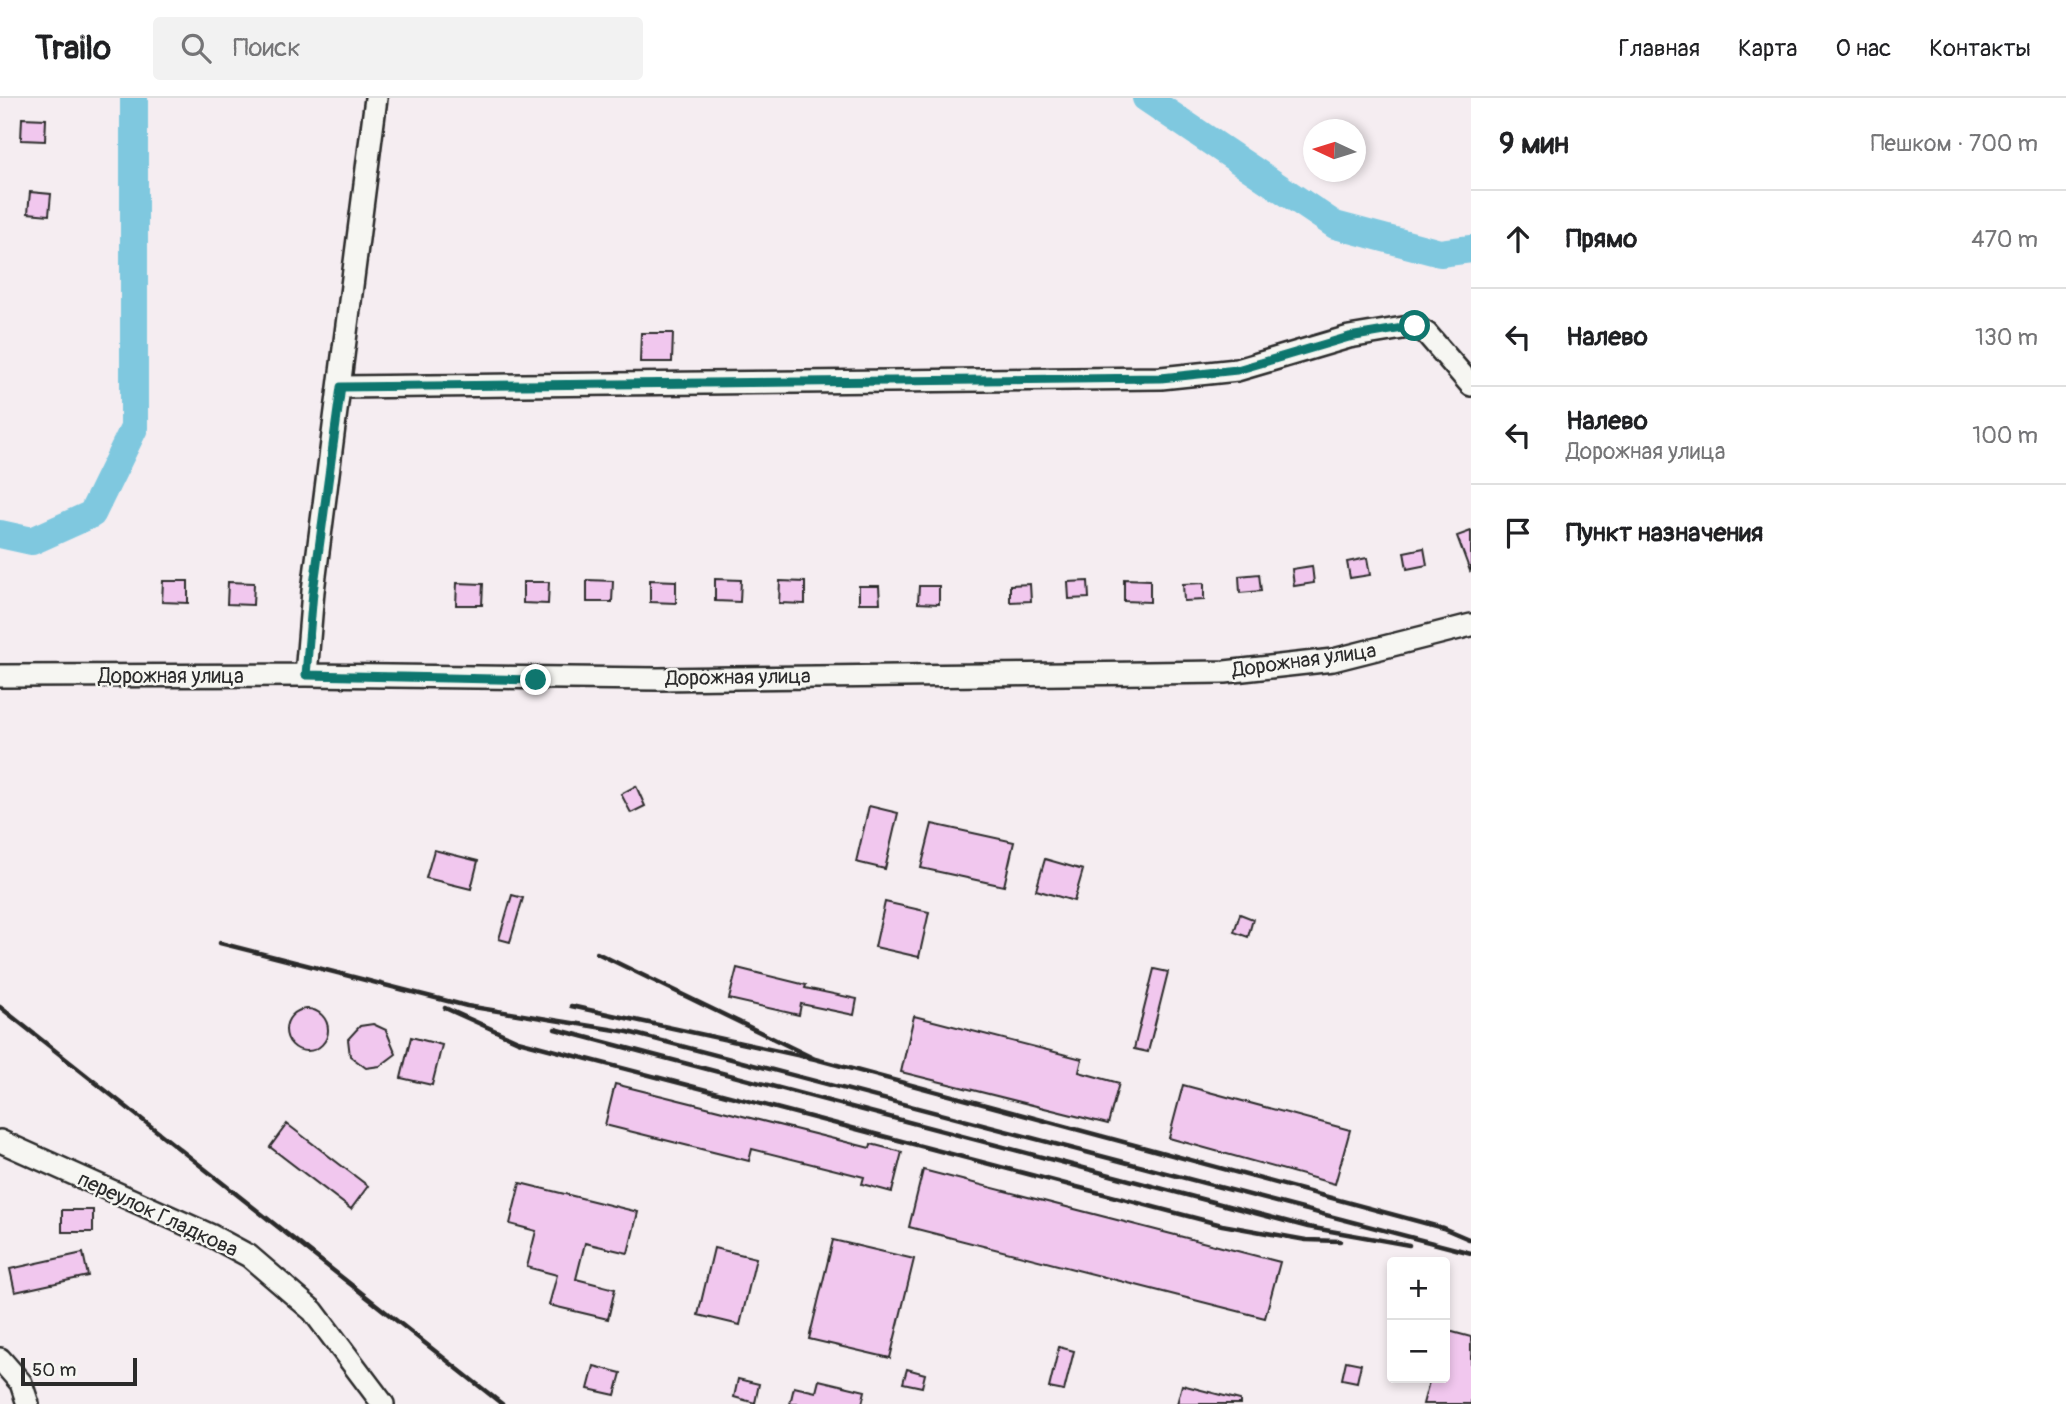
<!DOCTYPE html>
<html lang="ru">
<head>
<meta charset="utf-8">
<style>
	:root { --surface:#fff; --page:#f2f2f2; --text:#202124; --muted:#757577; --line:#e0e0e0 }
	body { margin:0; font-family:Pangolin,sans-serif; background:var(--page); color:var(--text) }
	.controls { position:absolute; right:21px; bottom:21px; display:grid; overflow:hidden; border-radius:7px; box-shadow:0 4px 10px #0003 }
	.controls button { width:63px; height:63px; display:grid; place-items:center; padding:0; border:0; border-bottom:2px solid var(--line); background:var(--surface); color:var(--text); font:35px sans-serif }
	.compass { position:absolute; left:1303px; top:21px; width:63px; height:63px; border-radius:50%; background:var(--surface); box-shadow:0 4px 10px #0003; rotate:274deg }
	.scale { position:absolute; left:21px; bottom:18px; width:116px; box-sizing:border-box; padding-left:7px; border:4px solid #2b2b2b; border-top:0; font-size:19px; line-height:24px; white-space:nowrap; color:#2b2b2b; -webkit-text-stroke:5px #f6f6f2; paint-order:stroke }
	.stop { position:absolute; width:21px; height:21px; margin:-16px; border:5px solid #0f766e; border-radius:50%; background:#fff }
	.stop.end { background:#0f766e; border-color:#fff; box-shadow:0 2px 7px #0008 }
	.list { margin:0; padding:0; list-style:none }
	h2 { display:flex; justify-content:space-between; align-items:center; height:91px; margin:0; padding:0 28px; font-size:30px }
	h2 small { font-size:23px; font-weight:400; color:var(--muted) }
	.list li { display:grid; grid-template-columns:46px 1fr auto; gap:21px; align-items:center; box-sizing:border-box; height:98px; padding:0 28px; border-top:2px solid var(--line) }
	.list b { display:block; font-size:26px; white-space:nowrap }
	.list p { margin:0; font-size:23px; white-space:nowrap; color:var(--muted) }
	.list em { font-size:23px; font-style:normal; color:var(--muted) }
	.icon { flex:none; width:38px; height:38px; fill:none; stroke:currentColor; stroke-width:2; stroke-linecap:round; stroke-linejoin:round }
	.map { position:relative; flex:none; width:1471px; height:1306px; overflow:hidden }
	header { display:flex; align-items:center; gap:42px; box-sizing:border-box; height:98px; padding:0 35px; background:var(--surface); border-bottom:2px solid var(--line) }
	header strong { font-size:33px }
	nav { display:flex; gap:38px; margin-inline-start:auto; font-size:24px }
	.search { width:490px; height:63px; background:var(--page); display:flex; align-items:center; gap:18px; box-sizing:border-box; padding:0 24px; border-radius:7px; color:var(--muted); font-size:26px }
	main { display:flex }
	aside { flex:1; background:var(--surface) }
	.map>svg:first-child { display:block }
</style>
</head>
<body>
<header>
<strong>Trailo</strong>
<div class="search"><svg class="icon" aria-label="search" viewBox="0 0 24 24"><circle cx="10" cy="10" r="6"/><path d="M15 15l6 6"/></svg>Поиск</div>
<nav><a>Главная</a><a>Карта</a><a>О нас</a><a>Контакты</a></nav>
</header>
<main>
<div class="map">
<svg width="1471" height="1306" viewBox="0 0 1471 1306">
	<rect width="100%" height="100%" fill="#f5edf1"/>
	<filter id="ink" filterUnits="userSpaceOnUse"><feTurbulence type="fractalNoise" baseFrequency=".0143" numOctaves="2"/><feDisplacementMap in="SourceGraphic" scale="14" xChannelSelector="R" yChannelSelector="G"/><feConvolveMatrix kernelMatrix="1 2 1 2 8 2 1 2 1" color-interpolation-filters="sRGB"/></filter>
	<g filter="url(#ink)">
		<g fill="none" stroke-linecap="round" stroke-linejoin="round">
			<path stroke="#7fc8df" stroke-width="28" d="M1146,0l189,127 105,28 31,-4
				M0,436l32,7 60,-27 42,-86v-330"/>
		</g>
		<path fill="#f1c7ee" stroke="#2b2b2b" stroke-width="2" d="M22,20l24,1 -1,22 -24,-1z
			M30,94l21,2 -2,21 -21,-2z
			M641,235h32l-1,29h-32z
			M1471,433v39l-1,1 -13,-35z
			M1424,450l3,17 -20,4 -3,-17z
			M1367,460l3,17 -20,3 -3,-16z
			M1312,468l2,17 -20,3 -2,-17z
			M1259,476l2,17 -21,2 -1,-17z
			M715,481l26,1 -1,22 -25,-1z
			M1124,481l26,1v22l-26,-1z
			M587,482l26,1 -1,21h-25z
			M650,482l26,1v22l-26,-1z
			M163,483h25v22l-26,-1z
			M780,483l25,1v22l-26,-1z
			M1088,483l1,17 -20,1 -1,-17z
			M228,484l26,1 -1,22 -26,-1z
			M523,484h26l-1,22 -25,-1z
			M457,485l26,1 -1,21h-26z
			M1204,485v17l-20,1 -1,-17z
			M1030,486l1,17 -21,1v-17z
			M859,488h20l1,17h-21z
			M919,488h20v18l-21,-1z
			M636,688l9,20 -14,7 -10,-19z
			M869,708l29,7 -13,56 -29,-7z
			M932,726l82,18 -10,44 -83,-18z
			M434,752l44,11 -7,28 -45,-11z
			M1045,761l38,11 -9,31 -38,-11z
			M512,797l11,3 -13,44 -11,-3z
			M885,804l44,10 -10,45 -44,-10z
			M1240,816l13,5 -5,18 -14,-5z
			M737,870l69,17 -1,3 52,11 -3,16 -53,-11 -2,11 -70,-16z
			M1154,871l14,3 -20,80 -14,-3z
			M286 932a21 21 0 1 1 42 0a21 21 0 1 1-42 0Z
			M914,918l168,43 -3,13 40,11 -11,41 -207,-52z
			M373,926l13,6 10,24 -16,12 -14,2 -16,-12 -2,-17 12,-13z
			M411,939l31,8 -10,40 -31,-7z
			M615,986l255,64 1,-4 31,8 -10,40 -30,-8 2,-7 -112,-28 -3,12 -144,-36z
			M1183,987l167,45 -15,54 -166,-46z
			M287,1026l81,62 -17,23 -81,-62z
			M923,1072l357,92 -15,56 -356,-91z
			M520,1085l118,29 -10,41 -43,-10 -9,36 39,10 -7,30 -59,-14 8,-30 -30,-8 9,-36 -26,-7z
			M62,1112h31v22h-31z
			M833,1142l81,19 -24,99 -81,-19z
			M714,1150l42,10 -16,67 -42,-10z
			M83,1155l5,23 -73,16 -5,-23z
			M1445,1232l26,7v67h-48l7,-26h15z
			M1059,1249l15,4 -10,40 -15,-3z
			M1346,1263l15,3 -4,18 -15,-3z
			M594,1268l27,7 -6,22 -27,-6z
			M907,1271l18,5 -3,13 -19,-4z
			M738,1281l21,5 -4,19 -21,-6z
			M819,1282l46,11 -3,13h-72l4,-17 22,5z
			M1182,1287l58,15v4h-63z"/>
		<g fill="none" stroke-linecap="round" stroke-linejoin="round">
			<defs>
				<path id="minor" d="M341,289l820,-9 76,-8 112,-33 66,-11 12,8 44,51
					M306,577l7,-84 63,-493
					M0,578l306,-1 352,4 567,-7 108,-12 138,-35
					M0,1043l210,94 39,21 64,55 70,93
					M0,1261l21,24 7,21"/>
			</defs>
			<use href="#minor" stroke="#2b2b2b" stroke-width="26"/>
			<use href="#minor" stroke="#f6f6f2" stroke-width="21"/>
			<path stroke="#2b2b2b" stroke-width="4.5" d="M220,845l247,63 161,26 843,221
				M571,908l244,53 -218,-106
				M0,909l502,397
				M445,910l73,33 258,67 446,117 84,15 34,1
				M555,931l753,198 101,18
				M815,961l628,169 28,12"/>
		</g>
	</g>
	<g fill="none" stroke-linecap="round" stroke-linejoin="round" filter="url(#ink)">
		<path stroke="#0f766e" stroke-width="9" d="M536,582l-230,-5 7,-83 28,-205 820,-9 76,-8 112,-33 66,-11"/>
	</g>
	<g text-anchor="middle" stroke-width="5" stroke-linejoin="round" paint-order="stroke">
		<g font-size="21" fill="#2b2b2b" stroke="#f6f6f2">
			<text transform="translate(1304 562) rotate(-8)" y="7">Дорожная улица</text>
			<text x="171" y="585">Дорожная улица</text>
			<text transform="translate(738 579) rotate(-1)" y="7">Дорожная улица</text>
			<text transform="translate(158 1116) rotate(25)" y="7">переулок Гладкова</text>
		</g>
	</g>
</svg>
<div class="controls">
<button>+</button>
<button>−</button>
</div>
<svg class="compass" viewBox="-18 -18 36 36"><path d="M0-13l5 13h-10z" fill="#e53935"/><path d="M0 13l5-13h-10z" fill="#757577"/></svg>
<div class="scale">50 m</div>
<div class="stop" style="left:1415px;top:228px"></div>
<div class="stop end" style="left:536px;top:582px"></div>
</div>
<aside>
<h2>9 мин<small>Пешком · 700 m</small></h2>
<ul class="list">
<li><svg class="icon" aria-label="ahead" viewBox="0 0 24 24"><path d="M12 20V5M6 11l6-6 6 6"/></svg><div><b>Прямо</b></div><em>470 m</em></li>
<li><svg class="icon" aria-label="left" viewBox="0 0 24 24"><path d="M17 20v-9H6M10 6l-5 5 5 5"/></svg><div><b>Налево</b></div><em>130 m</em></li>
<li><svg class="icon" aria-label="left" viewBox="0 0 24 24"><path d="M17 20v-9H6M10 6l-5 5 5 5"/></svg><div><b>Налево</b><p>Дорожная улица</p></div><em>100 m</em></li>
<li><svg class="icon" aria-label="arrive" viewBox="0 0 24 24"><path d="M6 21V4h12l-3 4 3 4H6"/></svg><div><b>Пункт назначения</b></div></li>
</ul>
</aside>
</main>
</body>
</html>
